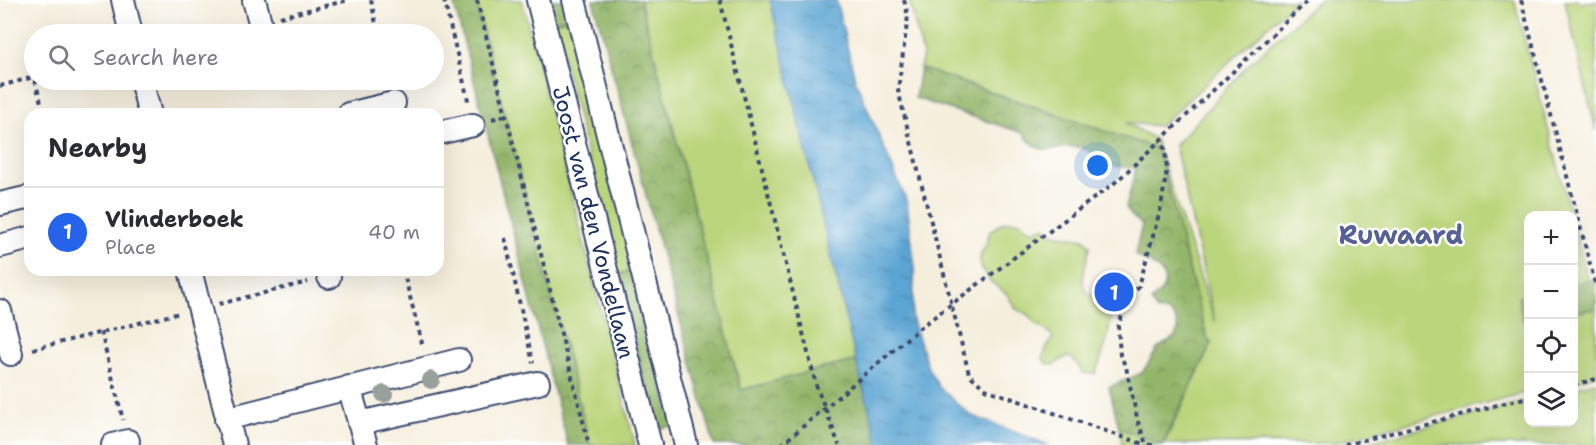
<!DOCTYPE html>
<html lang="en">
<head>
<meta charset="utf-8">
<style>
	:root { --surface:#fff; --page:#f2f2f3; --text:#2b2b33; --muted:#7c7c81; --line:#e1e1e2; --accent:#2563eb }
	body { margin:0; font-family:"Shantell Sans",sans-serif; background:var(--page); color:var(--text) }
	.controls { position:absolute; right:18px; bottom:18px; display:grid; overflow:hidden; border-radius:12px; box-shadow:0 6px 24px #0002 }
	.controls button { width:54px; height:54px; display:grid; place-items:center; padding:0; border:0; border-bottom:2px solid var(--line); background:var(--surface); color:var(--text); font:30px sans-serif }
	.you { position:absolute; left:1098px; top:166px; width:21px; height:21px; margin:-15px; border:4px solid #fff; border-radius:50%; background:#1a73e8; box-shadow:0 0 0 9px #1a73e833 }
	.badge { display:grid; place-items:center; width:39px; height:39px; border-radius:50%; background:var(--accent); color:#fff; font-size:20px; font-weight:700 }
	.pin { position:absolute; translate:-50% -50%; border:3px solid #fff; box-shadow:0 2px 6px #0006 }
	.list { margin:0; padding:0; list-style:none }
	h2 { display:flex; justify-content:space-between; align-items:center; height:78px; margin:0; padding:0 24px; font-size:26px }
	h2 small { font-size:20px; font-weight:400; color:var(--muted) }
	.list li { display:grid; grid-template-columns:39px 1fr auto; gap:18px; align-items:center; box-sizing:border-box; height:90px; padding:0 24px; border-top:2px solid var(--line) }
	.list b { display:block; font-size:22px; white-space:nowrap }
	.list p { margin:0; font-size:20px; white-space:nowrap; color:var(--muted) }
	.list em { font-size:20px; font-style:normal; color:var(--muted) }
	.icon { flex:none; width:33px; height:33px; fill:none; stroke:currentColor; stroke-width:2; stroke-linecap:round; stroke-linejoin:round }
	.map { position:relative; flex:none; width:1596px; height:445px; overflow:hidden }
	.search { position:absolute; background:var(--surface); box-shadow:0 6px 24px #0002; left:24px; top:24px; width:420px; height:66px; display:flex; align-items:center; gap:15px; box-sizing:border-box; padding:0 21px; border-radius:33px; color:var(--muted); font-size:22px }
	.panel { position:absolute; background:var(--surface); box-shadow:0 6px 24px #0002; left:24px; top:108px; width:420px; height:168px; border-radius:18px }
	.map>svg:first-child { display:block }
</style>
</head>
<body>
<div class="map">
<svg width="1596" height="445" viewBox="0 0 1596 445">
	<defs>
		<pattern id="forest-crowns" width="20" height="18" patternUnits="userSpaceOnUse" patternTransform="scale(1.5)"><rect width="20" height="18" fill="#94b66b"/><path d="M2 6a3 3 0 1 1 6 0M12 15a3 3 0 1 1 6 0" fill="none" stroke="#78945b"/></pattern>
		<pattern id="water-ripples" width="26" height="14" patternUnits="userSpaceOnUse" patternTransform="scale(1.5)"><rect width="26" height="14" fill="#5ba5d3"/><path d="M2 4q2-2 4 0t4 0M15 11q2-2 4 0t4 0" fill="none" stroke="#4a87ae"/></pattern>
	</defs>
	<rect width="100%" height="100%" fill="#fff"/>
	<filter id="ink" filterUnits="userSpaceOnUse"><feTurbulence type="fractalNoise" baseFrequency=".0167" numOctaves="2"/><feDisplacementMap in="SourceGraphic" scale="12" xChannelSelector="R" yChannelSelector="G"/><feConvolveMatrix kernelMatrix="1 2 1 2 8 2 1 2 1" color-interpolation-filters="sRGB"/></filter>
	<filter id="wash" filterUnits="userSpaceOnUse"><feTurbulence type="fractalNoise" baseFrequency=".008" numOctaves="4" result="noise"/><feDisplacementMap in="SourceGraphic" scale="24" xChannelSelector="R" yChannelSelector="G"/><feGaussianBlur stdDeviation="1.35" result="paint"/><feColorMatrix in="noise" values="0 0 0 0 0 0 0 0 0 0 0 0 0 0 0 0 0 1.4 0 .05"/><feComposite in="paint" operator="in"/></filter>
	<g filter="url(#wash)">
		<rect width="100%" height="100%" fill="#f5eedc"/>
		<path fill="#bbd57b" stroke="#6b826c" stroke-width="1.5" d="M475,0h47l113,445h-45z
			M640,0h130l86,361 -32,7 -83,22z
			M909,0h387l-136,126 -34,-3 29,16 60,183 -40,-177 73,-80 71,-65h195l57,215 -43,1v176l-195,51 -169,1 48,-101 -5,-5 -49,-189 -238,-81 3,-13z
			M1565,0h13l1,3 17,-2v130z
			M571,18l62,251 -15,6 -64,-253z
			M1013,221l8,1 7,7 7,2 7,-4 6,2 6,5 30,5 6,7c-2,11 -8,26 -7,37 2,15 17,11 24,20 10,14 -6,57 -12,71l-12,-1 -10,-15 -7,-1 -12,8 -8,-2 -3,-5 3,-9 7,-11 -3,-5 -15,-10 -7,-9 -12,-5 -9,-15 -17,-13 -8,-12 -2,-9 1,-7 5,-7 4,-15 14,-9z
			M1574,226l22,86v63l-22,6z
			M1596,382v63h-228l2,-3 158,-42v22h46v-34z
			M1119,428l43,17h-42l2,-3z"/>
		<path fill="url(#forest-crowns)" stroke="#587264" stroke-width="1.5" d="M453,0h22l115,445h-22z
			M548,0h18l5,18 -17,4z
			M593,0h47l101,390 83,-22 32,-7 23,84h-165z
			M920,68l238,81 49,189 4,6 -49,101 -43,-17 -10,-41 33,-14 16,-25 17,-11 3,-8 -3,-11 -7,-6 -12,-2 -5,-9c3,-3 8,-7 11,-11 11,-17 -15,-29 -27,-35l7,-30 -11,-10 -5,-8 10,-39c-10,-1 -24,0 -33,-6 -5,-3 -9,-9 -15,-12 -26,-12 -42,16 -65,-17l-108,-35z
			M633,269l40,157 -17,3 -38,-154z
			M1596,279v30l-22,3v-28z
			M1528,295v25l-5,1 -5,-24z"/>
		<path fill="url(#water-ripples)" stroke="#3b6a98" stroke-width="1.5" d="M770,0h66l19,79 52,123 8,66 -3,49 16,51 11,19 31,28 79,30h-170l-23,-84z"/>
	</g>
	<g filter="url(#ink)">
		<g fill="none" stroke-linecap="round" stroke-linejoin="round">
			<defs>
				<path id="minor" d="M123,0l8,34
					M254,0l6,22
					M538,0l112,445
					M574,0l112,445
					M141,80l9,34
					M349,114l45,-11
					M438,133l35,-8
					M0,204l30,-7
					M0,246l30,-8
					M190,270l44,175
					M328,270l1,7
					M0,311l11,43
					M349,387l17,58
					M226,419l233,-59
					M359,423l179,-40
					M113,445l15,-4"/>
			</defs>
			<use href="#minor" stroke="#3c4c71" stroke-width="26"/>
			<path stroke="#3c4c71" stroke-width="4" stroke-dasharray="4.5 4.5" stroke-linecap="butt" d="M371,0l7,34
				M444,0l25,104
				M477,0l112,445
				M720,0l96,385 23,60
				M904,0l4,16 -10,74 71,284 16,15 161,56
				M1521,0l75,287
				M280,17l69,-17
				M209,34l31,-7
				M35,80l9,34
				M0,86l34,-9
				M492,119l15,-4
				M505,238l28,125
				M403,270l20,77
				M219,304l89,-22
				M101,332l22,88
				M33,349l147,-36
				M1574,385l22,-6
				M781,445l141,-119 195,-145 192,-181
				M1153,445l-7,-1 -8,-22 -12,-55 -6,-12 -2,-28 10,-28 11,-13 22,-79 6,-38 -2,-20 -6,-7
				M1345,445l183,-48"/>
			<use href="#minor" stroke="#fff" stroke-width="22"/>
		</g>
		<g fill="#98a09c">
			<circle cx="431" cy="380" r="9"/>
			<circle cx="384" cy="394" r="9"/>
		</g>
	</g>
	<g text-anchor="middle" stroke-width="5" stroke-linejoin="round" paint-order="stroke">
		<g font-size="22" fill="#1b2f5e" stroke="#fff">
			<text transform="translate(594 222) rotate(76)" y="8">Joost van den Vondellaan</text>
		</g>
		<g font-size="26" font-weight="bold" fill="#556094" stroke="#fff">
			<text x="1401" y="244">Ruwaard</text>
		</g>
	</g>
</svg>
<div class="controls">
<button>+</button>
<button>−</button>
<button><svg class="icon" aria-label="locate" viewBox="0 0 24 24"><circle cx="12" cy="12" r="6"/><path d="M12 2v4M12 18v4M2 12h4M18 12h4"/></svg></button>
<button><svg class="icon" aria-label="layers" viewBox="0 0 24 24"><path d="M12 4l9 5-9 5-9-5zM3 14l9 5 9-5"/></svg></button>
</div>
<div class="you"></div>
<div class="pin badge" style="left:1114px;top:292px">1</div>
<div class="search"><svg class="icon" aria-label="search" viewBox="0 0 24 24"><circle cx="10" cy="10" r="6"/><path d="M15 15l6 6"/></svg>Search here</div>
<section class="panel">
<h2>Nearby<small></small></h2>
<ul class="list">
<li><span class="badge">1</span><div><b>Vlinderboek</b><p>Place</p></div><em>40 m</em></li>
</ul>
</section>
</div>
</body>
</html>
